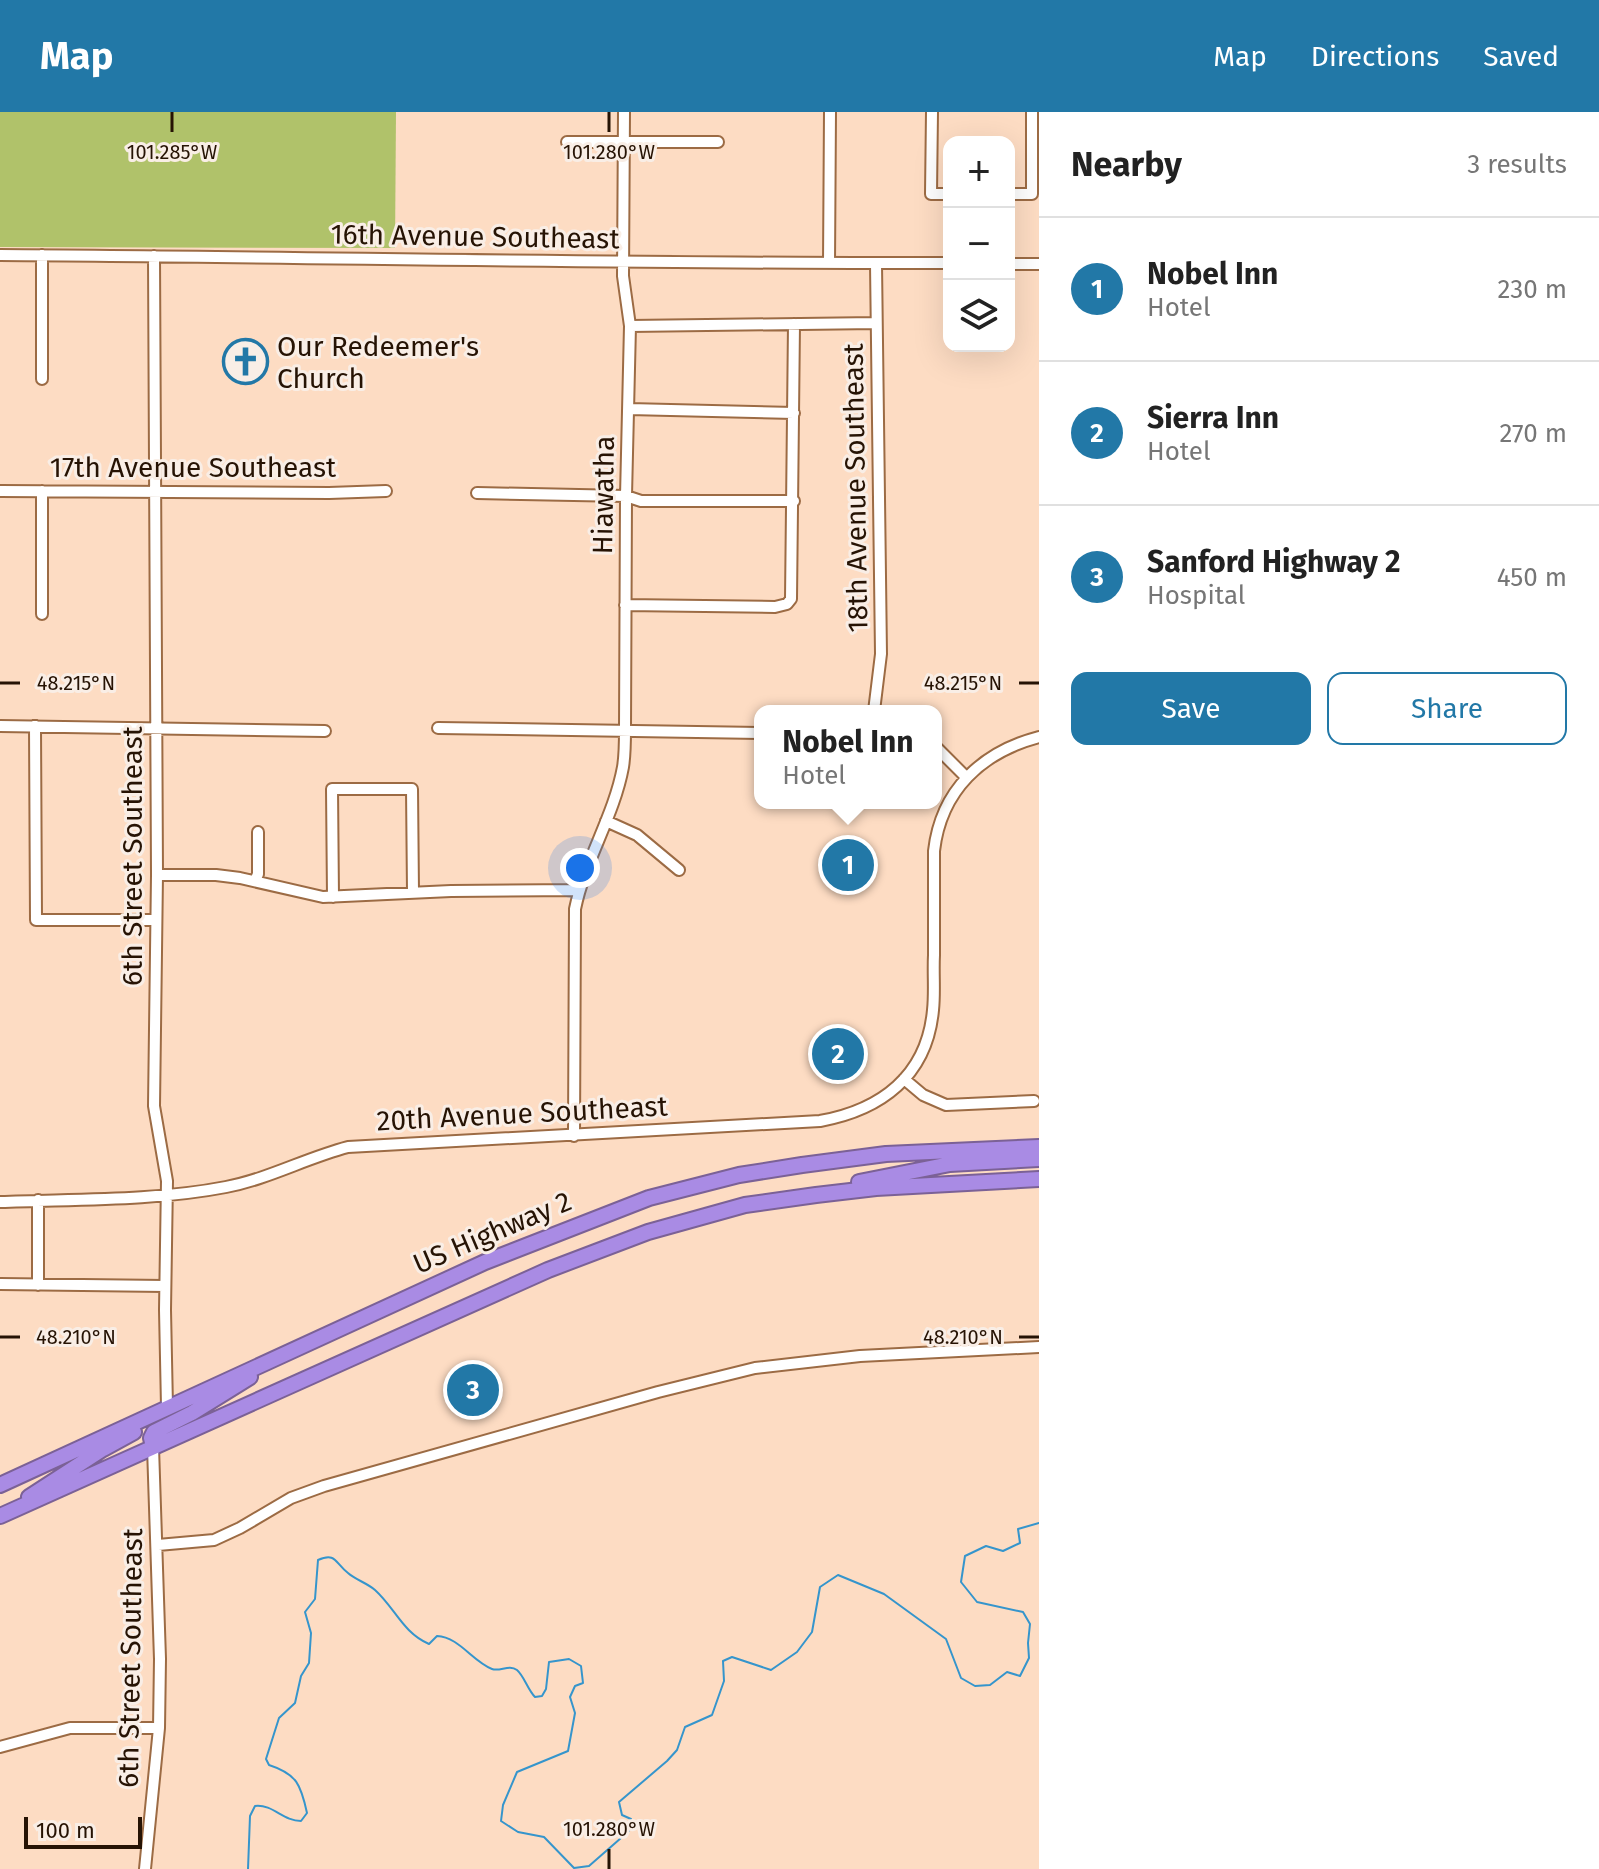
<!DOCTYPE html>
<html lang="en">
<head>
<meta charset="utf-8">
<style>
	:root { --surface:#fff; --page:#f6f6f6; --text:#222; --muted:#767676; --line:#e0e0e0; --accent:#2278a7 }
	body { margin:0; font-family:"Fira Sans",sans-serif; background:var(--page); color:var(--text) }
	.controls { position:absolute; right:24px; top:24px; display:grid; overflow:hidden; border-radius:16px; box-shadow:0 8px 32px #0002 }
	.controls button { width:72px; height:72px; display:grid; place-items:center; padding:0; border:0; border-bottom:2px solid var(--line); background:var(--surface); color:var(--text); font:40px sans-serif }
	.scale { position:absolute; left:24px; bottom:20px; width:118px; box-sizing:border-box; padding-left:8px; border:4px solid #261304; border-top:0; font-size:22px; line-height:28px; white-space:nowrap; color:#261304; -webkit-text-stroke:6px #f9eee6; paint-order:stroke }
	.you { position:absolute; left:580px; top:756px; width:28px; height:28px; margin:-20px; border:6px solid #fff; border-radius:50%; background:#1a73e8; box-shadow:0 0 0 12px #1a73e833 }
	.badge { display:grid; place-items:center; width:52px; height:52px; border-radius:50%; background:var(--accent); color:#fff; font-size:26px; font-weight:700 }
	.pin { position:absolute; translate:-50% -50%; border:4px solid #fff; box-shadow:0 2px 8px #0006 }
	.popup { position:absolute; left:754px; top:593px; width:188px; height:104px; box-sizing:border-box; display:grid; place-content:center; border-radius:16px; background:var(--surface); filter:drop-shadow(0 2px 6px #0005); font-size:26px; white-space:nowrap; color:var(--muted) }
	.popup b { font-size:30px; color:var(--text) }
	.popup::after { content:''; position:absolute; left:50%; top:100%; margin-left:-16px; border:16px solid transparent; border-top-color:var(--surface) }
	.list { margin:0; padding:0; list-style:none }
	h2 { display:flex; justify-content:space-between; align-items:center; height:104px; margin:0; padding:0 32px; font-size:34px }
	h2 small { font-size:26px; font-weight:400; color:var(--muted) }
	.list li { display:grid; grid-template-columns:52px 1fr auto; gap:24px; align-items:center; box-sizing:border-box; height:144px; padding:0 32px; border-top:2px solid var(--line) }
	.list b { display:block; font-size:30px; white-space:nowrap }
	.list p { margin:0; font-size:26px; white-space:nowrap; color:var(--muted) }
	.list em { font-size:26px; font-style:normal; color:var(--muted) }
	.actions { display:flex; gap:16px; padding:24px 32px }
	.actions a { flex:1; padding:18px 0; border:2px solid var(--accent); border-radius:16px; text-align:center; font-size:28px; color:var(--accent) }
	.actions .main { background:var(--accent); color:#fff }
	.icon { flex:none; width:44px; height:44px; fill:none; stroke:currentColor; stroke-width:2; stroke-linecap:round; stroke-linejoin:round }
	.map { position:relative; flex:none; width:1039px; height:1757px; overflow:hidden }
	header { display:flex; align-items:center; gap:48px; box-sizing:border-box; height:112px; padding:0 40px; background:var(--accent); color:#fff }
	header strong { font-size:38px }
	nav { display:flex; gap:44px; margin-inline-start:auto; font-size:28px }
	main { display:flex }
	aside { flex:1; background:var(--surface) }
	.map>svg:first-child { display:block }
</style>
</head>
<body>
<header>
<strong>Map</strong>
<nav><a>Map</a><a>Directions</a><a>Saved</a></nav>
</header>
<main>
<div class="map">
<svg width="1039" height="1757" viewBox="0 0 1039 1757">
	<rect width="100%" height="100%" fill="#fddcc3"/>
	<path fill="#b0c26a" d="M0,0h396l-1,136 -395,-1z"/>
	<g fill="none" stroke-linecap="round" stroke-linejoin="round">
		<path stroke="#3595cc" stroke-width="2" d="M248,1757l2,-53 5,-10c18,-2 28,15 46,15l6,-8c-6,-28 -10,-39 -38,-48l-3,-6 13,-41 16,-15 6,-27 8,-13 2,-30 -6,-21 10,-13 3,-39c18,-8 17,3 30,13 8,7 19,10 27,17 20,18 28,43 54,54l8,-8c22,1 35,25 55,33 8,3 17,-5 25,1 7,6 11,20 18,27l7,-1 4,-7 3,-27 20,-3 12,7 2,17 -8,3 -5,11 5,16 -7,38 -51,21 -14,33 -2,16 17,11 26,5 30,31 15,-2 40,-35 2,-12 -9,-4 -3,-13 48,-41 10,-11 8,-23 27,-12 12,-34 -1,-20 9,-4 39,13 26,-18 15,-20 8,-45 18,-12 46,19 62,45 15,39 14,8 15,-1 17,-13 13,4 9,-18 -1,-15 2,-19 -7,-12 -46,-10 -16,-20 4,-26 21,-10 17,5 17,-8 -2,-14 21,-6"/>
		<defs>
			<path id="minor" d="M932,0l-1,82h18
				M567,30h151
				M1009,82h23v-82
				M0,143c316,2 633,9 949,8
				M42,143v124
				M154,144l3,619 -3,231 13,75 -2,129 2,97
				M829,151l1,-151
				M1009,152h30
				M630,214l246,-3
				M629,297l165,4
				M0,379l329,2 57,-2
				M477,381l149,3 15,5h153
				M625,493l150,2 12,-3 4,-5 3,-275
				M42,502v-123
				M874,599l7,-57 -5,-390
				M0,614l325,5
				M35,614l1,194h120
				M438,616l322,5
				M936,635l30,30
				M606,709l31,14 42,35
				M157,763h59l24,3 83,19 128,-6 128,-1
				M255,769l3,-7v-42
				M333,785l-1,-108h80l1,103
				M904,967l19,16 23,10 88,-4
				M574,1024l1,-227c10,-49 39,-93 48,-142 2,-12 2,-25 2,-38l1,-233 4,-170 -7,-50 1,-164
				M38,1088v85
				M0,1090c74,-3 154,-1 226,-15 42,-8 80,-29 122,-40l472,-26c61,-11 107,-45 113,-111 2,-18 0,-37 1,-55 0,-35 0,-70 0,-104 7,-61 48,-99 105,-114
				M0,1172l165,2
				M158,1433l56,-5 26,-12 51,-30 33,-12 334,-94 97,-24 105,-12 179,-9
				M0,1635l70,-19h89
				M145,1757l14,-141 1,-69 -7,-212"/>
			<path id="highway" d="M859,1070l91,-18 89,-5
				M153,1335l-2,-9 3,-6 38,-19 58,-36
				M0,1373l485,-223 164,-64 90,-23 63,-10 84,-11 153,-7
				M29,1385l74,-48 31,-17
				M0,1404l548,-246 100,-38 97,-27 71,-10 60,-7 163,-9"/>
		</defs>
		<use href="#minor" stroke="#9c6b44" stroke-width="14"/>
		<use href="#highway" stroke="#7b6196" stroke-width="18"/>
		<use href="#minor" stroke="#fff" stroke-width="10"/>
		<use href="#highway" stroke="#a98be4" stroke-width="14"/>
	</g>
	<path fill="none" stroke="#261304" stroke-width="3" d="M172,0v20M609,0v20M0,571h20M1019,571h20M0,1225h20M1019,1225h20M609,1737v20"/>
	<defs>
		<symbol id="church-ring" viewBox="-11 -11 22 22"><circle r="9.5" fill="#f9eee6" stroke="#2278a7" stroke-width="1.5"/><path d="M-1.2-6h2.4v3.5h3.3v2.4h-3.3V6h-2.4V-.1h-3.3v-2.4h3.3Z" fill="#2278a7"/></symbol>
	</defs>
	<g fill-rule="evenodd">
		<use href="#church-ring" x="220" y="224" width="51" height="51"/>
	</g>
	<g text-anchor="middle" stroke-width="6" stroke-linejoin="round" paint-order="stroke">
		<g font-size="28" fill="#261304" stroke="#f9eee6">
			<text transform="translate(475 124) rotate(1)" y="10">16th Avenue Southeast</text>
			<text x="193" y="365">17th Avenue Southeast</text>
			<text transform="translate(855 376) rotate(-91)" y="10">18th Avenue Southeast</text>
			<text transform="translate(603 383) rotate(-89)" y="10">Hiawatha</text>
			<text transform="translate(132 744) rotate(-90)" y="10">6th Street Southeast</text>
			<text transform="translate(522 1001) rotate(-3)" y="10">20th Avenue Southeast</text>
			<text transform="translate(492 1120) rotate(-23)" y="10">US Highway 2</text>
			<text transform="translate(130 1546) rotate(-89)" y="10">6th Street Southeast</text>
		</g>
		<g font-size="28" fill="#261304" stroke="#f9eee6" text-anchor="start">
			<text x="277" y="244">Our Redeemer's<tspan x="277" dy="32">Church</tspan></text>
		</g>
	</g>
	<g font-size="20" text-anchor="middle" fill="#261304" stroke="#f9eee6" stroke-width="6" stroke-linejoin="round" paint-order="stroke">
		<text x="172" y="47">101.285°W</text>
		<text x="609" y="47">101.280°W</text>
		<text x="76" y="578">48.215°N</text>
		<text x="963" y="578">48.215°N</text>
		<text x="76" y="1232">48.210°N</text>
		<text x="963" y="1232">48.210°N</text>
		<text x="609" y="1724">101.280°W</text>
	</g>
</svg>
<div class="controls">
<button>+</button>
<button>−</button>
<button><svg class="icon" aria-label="layers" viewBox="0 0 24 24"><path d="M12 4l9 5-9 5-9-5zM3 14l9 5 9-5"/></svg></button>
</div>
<div class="scale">100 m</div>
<div class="you"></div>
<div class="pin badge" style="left:848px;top:753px">1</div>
<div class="popup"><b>Nobel Inn</b>Hotel</div>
<div class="pin badge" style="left:838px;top:942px">2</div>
<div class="pin badge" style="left:473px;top:1278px">3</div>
</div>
<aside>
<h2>Nearby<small>3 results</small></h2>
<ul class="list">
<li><span class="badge">1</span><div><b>Nobel Inn</b><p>Hotel</p></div><em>230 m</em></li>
<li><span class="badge">2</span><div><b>Sierra Inn</b><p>Hotel</p></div><em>270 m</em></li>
<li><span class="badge">3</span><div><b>Sanford Highway 2</b><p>Hospital</p></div><em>450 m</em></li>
</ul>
<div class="actions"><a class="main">Save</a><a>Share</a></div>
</aside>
</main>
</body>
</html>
